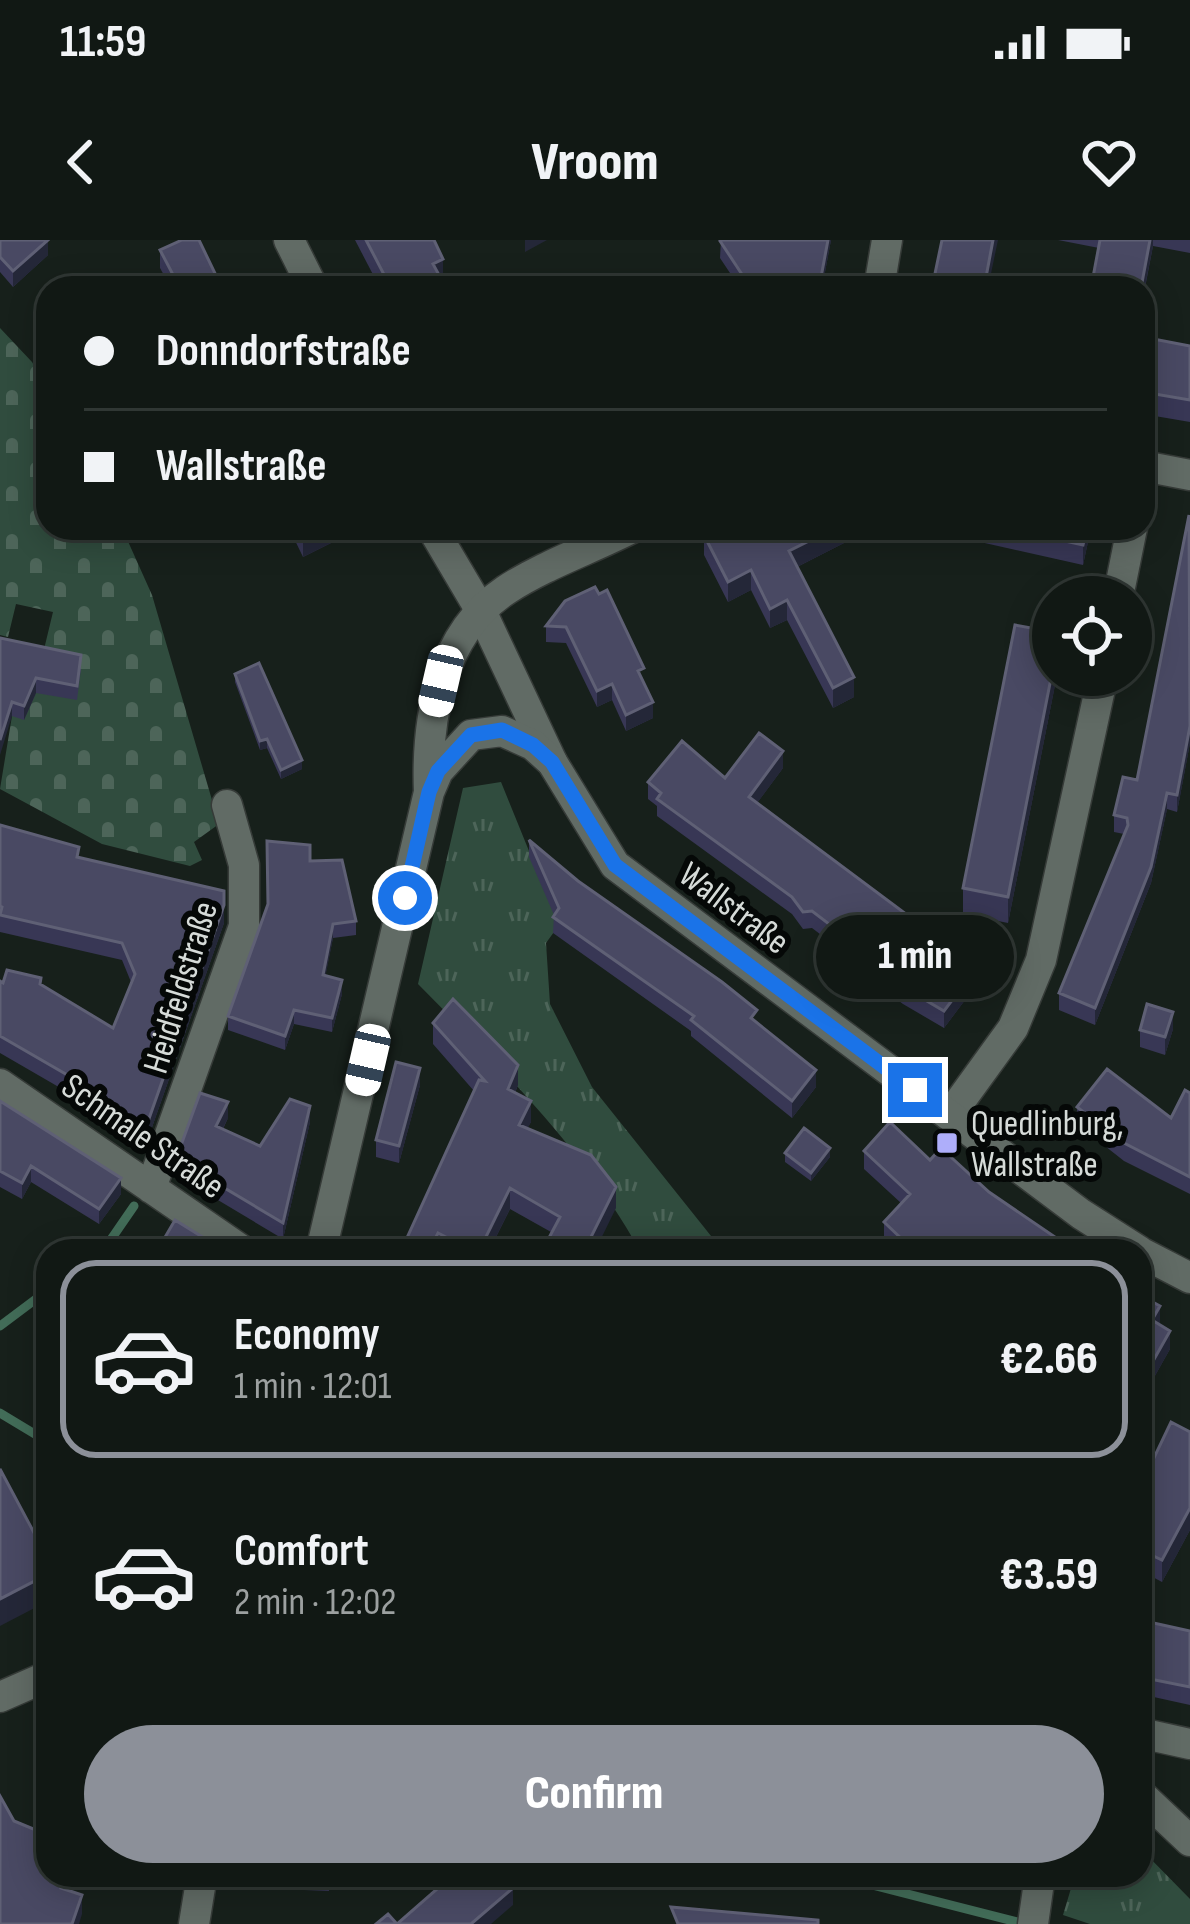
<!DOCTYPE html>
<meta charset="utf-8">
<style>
:root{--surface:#111814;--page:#1e2522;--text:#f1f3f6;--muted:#9ca0a0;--line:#303734;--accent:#8c9099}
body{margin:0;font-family:"Sofia Sans Condensed",sans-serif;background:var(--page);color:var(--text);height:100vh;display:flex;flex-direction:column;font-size:45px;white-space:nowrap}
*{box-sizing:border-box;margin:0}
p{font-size:39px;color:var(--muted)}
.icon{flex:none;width:66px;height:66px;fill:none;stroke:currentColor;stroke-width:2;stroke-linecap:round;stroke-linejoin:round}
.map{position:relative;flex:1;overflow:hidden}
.panel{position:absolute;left:36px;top:999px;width:1116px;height:648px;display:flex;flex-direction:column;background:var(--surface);border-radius:36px;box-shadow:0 6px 30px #0003,0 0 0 3px var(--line)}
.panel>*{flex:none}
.hud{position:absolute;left:36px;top:36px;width:1119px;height:264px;border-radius:36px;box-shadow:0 6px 30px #0003,0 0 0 3px var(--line);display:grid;align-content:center;height:264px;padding:0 48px;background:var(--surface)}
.controls{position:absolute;left:1032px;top:336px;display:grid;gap:24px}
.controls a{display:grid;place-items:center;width:120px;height:120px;border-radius:50%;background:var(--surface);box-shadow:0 6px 30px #0003,0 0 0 3px var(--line);font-size:60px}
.end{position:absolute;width:54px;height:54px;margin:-27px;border:15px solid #1a73e8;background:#fff;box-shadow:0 0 0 6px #fff}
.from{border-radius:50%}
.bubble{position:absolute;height:84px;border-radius:42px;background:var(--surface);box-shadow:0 6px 30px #0003,0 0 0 3px var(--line);font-size:39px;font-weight:800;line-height:84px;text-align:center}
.car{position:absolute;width:36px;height:72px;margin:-36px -18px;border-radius:15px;box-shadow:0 0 9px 3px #0007;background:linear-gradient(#fff 24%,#345 0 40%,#fff 0 76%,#345 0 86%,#fff 0)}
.hud b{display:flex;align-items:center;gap:42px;height:114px;font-size:45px}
.hud b+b{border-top:3px solid var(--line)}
.hud i{width:30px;height:30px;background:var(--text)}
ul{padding:21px 0 0;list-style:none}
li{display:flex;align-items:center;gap:36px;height:198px;margin:0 24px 18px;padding:0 24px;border:6px solid transparent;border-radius:36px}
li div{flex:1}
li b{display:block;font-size:45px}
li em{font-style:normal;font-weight:800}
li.selected{border-color:var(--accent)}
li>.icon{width:108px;height:108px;stroke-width:1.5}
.button{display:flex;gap:24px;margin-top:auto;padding:24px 48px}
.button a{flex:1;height:138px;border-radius:72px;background:var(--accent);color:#fff;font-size:48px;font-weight:800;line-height:138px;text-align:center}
.status{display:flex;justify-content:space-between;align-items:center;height:84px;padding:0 60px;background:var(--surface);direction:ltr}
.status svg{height:33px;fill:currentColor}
header{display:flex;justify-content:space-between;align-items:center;height:156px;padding:0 48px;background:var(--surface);font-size:54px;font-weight:800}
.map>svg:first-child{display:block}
.grass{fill:url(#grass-tufts)}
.cemetery{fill:url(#cemetery-stones)}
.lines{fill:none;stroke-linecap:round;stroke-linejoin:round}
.stream{stroke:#426c58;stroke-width:9}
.street-casing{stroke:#363b38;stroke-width:33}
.secondary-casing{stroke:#363b38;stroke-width:33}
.street{stroke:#616b65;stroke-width:30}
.secondary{stroke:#616b65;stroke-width:30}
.wall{fill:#383755}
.shaded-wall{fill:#242738}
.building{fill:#494963;stroke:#5f6075;stroke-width:3}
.route{stroke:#1a73e8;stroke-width:15}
.poi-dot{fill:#aeaefa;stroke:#050807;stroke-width:4.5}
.labels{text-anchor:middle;stroke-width:12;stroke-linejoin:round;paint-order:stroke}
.street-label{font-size:36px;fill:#d6dbd8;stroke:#050807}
.poi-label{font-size:36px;fill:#d6dbd8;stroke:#050807;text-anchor:start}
</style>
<div class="status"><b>11:59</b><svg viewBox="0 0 49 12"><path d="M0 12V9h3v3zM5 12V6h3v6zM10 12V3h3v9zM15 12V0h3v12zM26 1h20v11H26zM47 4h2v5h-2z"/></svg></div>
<header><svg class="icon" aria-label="back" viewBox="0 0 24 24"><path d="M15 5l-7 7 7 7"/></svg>Vroom<svg class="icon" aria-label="heart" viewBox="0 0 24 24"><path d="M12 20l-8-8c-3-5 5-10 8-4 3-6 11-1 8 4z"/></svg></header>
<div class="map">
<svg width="1190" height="1684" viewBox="0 0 1190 1684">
<defs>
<pattern id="grass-tufts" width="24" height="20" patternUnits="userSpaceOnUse" patternTransform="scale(3)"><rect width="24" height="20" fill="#304c3e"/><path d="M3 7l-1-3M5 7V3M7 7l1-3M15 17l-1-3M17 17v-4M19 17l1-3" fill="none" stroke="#4d6559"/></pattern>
<pattern id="cemetery-stones" width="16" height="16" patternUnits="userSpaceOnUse" patternTransform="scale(3)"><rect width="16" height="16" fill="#304c3e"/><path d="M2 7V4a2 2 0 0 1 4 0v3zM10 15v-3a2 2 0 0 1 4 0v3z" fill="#4d6559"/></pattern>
</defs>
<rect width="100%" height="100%" fill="#17201b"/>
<path class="grass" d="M501,542L559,685L546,703L550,764L592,847L723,1011H640C584,909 499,826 418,744L463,548Z
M1140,1608L1190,1659V1684H1090L1063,1675L1075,1635H1140Z"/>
<path class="cemetery" d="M0,88L32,122L48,150V288H122L152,355L219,584L194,602L202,620L190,626L102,604L0,549L12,476L40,426L53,372L16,364L8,397L0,395Z"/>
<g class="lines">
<path class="stream" d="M103,1011L134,966
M0,1086L48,1050
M0,1173L48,1202
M617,1635L647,1641L748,1635
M833,1635L1025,1684"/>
<defs>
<path id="street" d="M289,0L313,48
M879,48L887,0
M432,288L481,371L552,522
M1118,357L1132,288
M0,844L243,1011
M950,875L1013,788L1041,720L1103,435
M151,948L244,686V625L227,565
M0,1457L48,1436
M1140,1493L1190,1504
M1140,1554L1190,1601
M1033,1684L1040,1635"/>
<path id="secondary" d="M1143,226L1190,235
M429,552L438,531L471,495L502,491L533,505L552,522L615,625L1081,974L1139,1011
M321,1011L429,552C426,480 440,394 506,350C544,325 591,309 632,288
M1140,1012L1190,1038
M194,1684L202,1635"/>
</defs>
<use href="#street" class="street-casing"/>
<use href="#secondary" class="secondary-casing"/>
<use href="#street" class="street"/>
<use href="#secondary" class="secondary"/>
</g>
<path class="wall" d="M0,0L48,15L13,47L0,32Z
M355,0H434L443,39L442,40L446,48H380Z
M721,0H831L822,48H740L720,18Z
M1058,0H1190V13L1153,6L1144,53L1150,76L1146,98L1190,106V182L1143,174V48L1099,8Z
M160,10L222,48H171L160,28Z
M1190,275V503L1177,572L1167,569L1151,643L1095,785L1059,770V753L1124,594L1114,592V575L1137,540Z
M289,288H351V293L303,317Z
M844,288V303L797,327L854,457L833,468L787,380L770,388L751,350L728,362L704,315V295Z
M918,288H1091L1083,325Z
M565,361L644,444L653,478L626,491L612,460L597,467L566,403L546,402V386Z
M0,398L81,429L77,460L36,453L24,480L12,476Z
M235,434L302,529L281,539L267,508L260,510L235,442Z
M1053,435H1057L1008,683L963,674V648Z
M783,528L757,563L977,744L944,788L903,764L891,755V748L812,688L803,689L792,674L657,576V566L648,559V542L725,538Z
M0,585L224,683L144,910L95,868L0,813V741L3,743L41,745L113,788L131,742L122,720L0,692Z
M529,600L816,847L792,878L691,796V791L553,693L554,675L529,617Z
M310,621L356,681V695L333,698L325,736L342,754L332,792L294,784L285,810L228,790V776Z
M433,783L518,845L515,853L531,882L527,888L616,968L551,992L510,969L489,1011H401L474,851L433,804Z
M1173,789L1165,815L1140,807V790Z
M420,845L399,923L376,917V900Z
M1190,853V954L1124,921L1077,884V867L1171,878Z
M0,861L121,954L99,984L31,942L22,959L0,947Z
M228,878L223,889L260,906L310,882L283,999L176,935V919Z
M864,911L930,920L989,952L1068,1011H896L884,1000V982L901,963L864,929Z
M785,913L830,917L811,941L785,922Z
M1140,1055L1160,1085L1170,1109L1152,1141L1140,1134Z
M1190,1192V1290L1162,1342L1147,1334L1140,1350V1247Z
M1140,1380L1190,1391V1465L1140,1454Z
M279,1635H330L329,1651L279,1649Z"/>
<path class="shaded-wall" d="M48,0V15L13,47V31Z
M525,0H547L525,12Z
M828,0H831L822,48H819Z
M993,0H998L988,48H984Z
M1150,0H1153V6L1143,56V48H1141Z
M443,19V39L433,44V24Z
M1150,55V76L1143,113V92Z
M327,288H351V293L303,317V299Z
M835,288H844V303L789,331V311Z
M1087,288H1091L1083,325V305Z
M751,330V350L728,362V342Z
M787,360V380L770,388V369Z
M1053,428V435H1057L1008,683V657Z
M854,437V457L833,468V448Z
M36,438V453L24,480V466Z
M612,444V460L597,467V451Z
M12,462V476L0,515V500Z
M653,462V478L626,491V475Z
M1190,486V503L1177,572V555Z
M267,499V508L260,510V501Z
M783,511V528L749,574V557Z
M302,520V529L281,539V530Z
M1167,553V569L1151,643L1095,785V768Z
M224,665V683L144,910V893Z
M333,684V698L323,749V735Z
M977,727V744L944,788V771Z
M342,740V754L332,792V778Z
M294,770V784L285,810V796Z
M1173,772V789L1165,815V797Z
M518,825V845L508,870V849Z
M420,828V845L399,923V906Z
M816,830V847L792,878V861Z
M531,861V882L519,905V885Z
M228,862V878L216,902V886Z
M310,866V882L283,999V983Z
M830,908V917L811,941V933Z
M31,926V942L22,959V943Z
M121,938V954L99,984V969Z
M616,947V968L595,1011H584Z
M510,948V969L489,1011H479Z
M438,993V1011H429Z
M1160,1066V1084L1152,1098V1080Z
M1170,1091V1109L1152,1141V1123Z
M1190,1268V1290L1162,1342V1320Z
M1147,1313V1334L1140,1350V1328Z
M48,1334V1361L0,1386V1359Z
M66,1635H73L61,1667V1648Z
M513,1648V1665L491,1684H471Z
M82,1655V1674L79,1684H72Z"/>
<path class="building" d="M0,0H48L13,31L0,17Z
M182,0H199L222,48H180L160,10Z
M366,0H434L443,19L433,24L446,48H391Z
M721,0H828L819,48H751L720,1Z
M942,0H993L984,48H932Z
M1100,0H1150L1141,48H1091Z
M1143,53L1150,55L1143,92Z
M1143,97L1190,106V160L1143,152Z
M1189,275L1190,486L1177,555L1167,553L1151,627L1095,768L1059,753L1128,585L1127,578L1114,575L1123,537L1137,540Z
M298,288H327L303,299Z
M717,288H835L789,311L854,437L833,448L787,360L770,369L751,330L728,342L704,295Z
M1006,288H1087L1083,305Z
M595,347L599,354L607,350L644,428L638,431L653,462L626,475L612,444L597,451L566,387L546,386L565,361Z
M1015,385L1053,392V428L1008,657L963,648Z
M0,398L81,415L77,446L36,438L24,466L12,462L0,500Z
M259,423L302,520L281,530L267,499L260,501L235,434Z
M759,493L783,511L749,557L977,727L944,771L903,747L891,738L892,732L812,671L803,672L792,657L657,559L661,553L648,542L682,501L725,538Z
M0,585L79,607L77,617L224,651V665L144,893L95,851L0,796V741L3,743L7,730L41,738L40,744L113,788L135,734L122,703L0,675L2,667L0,666Z
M529,600L578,641L722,742L757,770L751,778L816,830L792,861L691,780L694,776L553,677L559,668Z
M267,601L310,605V621L342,620L356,681L333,684L323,735L342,740L332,778L294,770L285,796L228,776L268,664Z
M453,759L518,825L508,849L531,861L519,885L591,915L616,947L584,1011H542L560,977L510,948L479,1011H473L438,993L429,1011H401L479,840L485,841L433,783Z
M1147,764L1173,772L1165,797L1140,790Z
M396,822L420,828L399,906L376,900Z
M1107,829L1171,878L1185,850L1190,853V937L1124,903L1077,867Z
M200,853L228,862L216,886L260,906L290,859L310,866L283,983L176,919Z
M0,861L121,938L99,969L31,926L22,943L0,931Z
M890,882L930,920L941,908L989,952L1068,1006L1065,1011H904L908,1005L884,982L910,954L864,911Z
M804,888L830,908L811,933L785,913Z
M175,980L225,1011H157Z
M1140,1055L1160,1066L1152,1080L1170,1091L1152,1123L1140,1116Z
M1171,1182L1190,1192V1268L1162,1320L1147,1313L1140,1328V1247Z
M0,1229L48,1319V1334L0,1359Z
M1140,1380L1190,1391V1447L1140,1437Z
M0,1556L14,1581L48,1595V1635H66L61,1648L82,1655L72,1684H0Z
M453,1635H502L513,1648L471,1684H397Z
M671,1667L818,1680V1684H678Z
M388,1674L397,1684H376Z"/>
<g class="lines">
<path class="route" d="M405,658L429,552L438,531L471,495L502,490L533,505L552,522L615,625L915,850"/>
</g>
<rect class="poi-dot" x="935" y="891" width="24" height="24" rx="6"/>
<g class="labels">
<g class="street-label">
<text transform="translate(735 667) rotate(37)" y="13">Wallstraße</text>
<text transform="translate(179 747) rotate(-73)" y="13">Heidfeldstraße</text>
<text transform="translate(144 895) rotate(35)" y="13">Schmale Straße</text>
</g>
<g class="poi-label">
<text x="971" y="895">Quedlinburg,<tspan x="971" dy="41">Wallstraße</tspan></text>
</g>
</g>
</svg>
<div class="controls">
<a><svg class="icon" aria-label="locate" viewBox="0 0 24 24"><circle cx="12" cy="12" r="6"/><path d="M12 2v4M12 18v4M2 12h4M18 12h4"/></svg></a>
</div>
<i class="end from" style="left:405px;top:658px"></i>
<i class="end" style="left:915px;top:850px"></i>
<div class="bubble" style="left:816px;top:675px;width:198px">1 min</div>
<i class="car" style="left:441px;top:441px;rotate:193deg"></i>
<i class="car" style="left:368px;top:820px;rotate:193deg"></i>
<div class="hud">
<b><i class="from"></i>Donndorfstraße</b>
<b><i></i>Wallstraße</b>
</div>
<section class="panel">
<ul>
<li class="selected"><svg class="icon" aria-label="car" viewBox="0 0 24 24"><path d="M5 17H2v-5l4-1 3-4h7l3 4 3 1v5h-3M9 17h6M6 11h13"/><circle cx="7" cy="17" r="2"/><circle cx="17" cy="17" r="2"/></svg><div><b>Economy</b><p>1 min · 12:01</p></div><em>€2.66</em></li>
<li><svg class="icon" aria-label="car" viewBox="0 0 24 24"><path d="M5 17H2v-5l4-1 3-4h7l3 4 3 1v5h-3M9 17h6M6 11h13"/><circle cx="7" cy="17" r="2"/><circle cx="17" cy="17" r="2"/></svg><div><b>Comfort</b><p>2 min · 12:02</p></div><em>€3.59</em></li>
</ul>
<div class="button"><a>Confirm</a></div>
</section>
</div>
